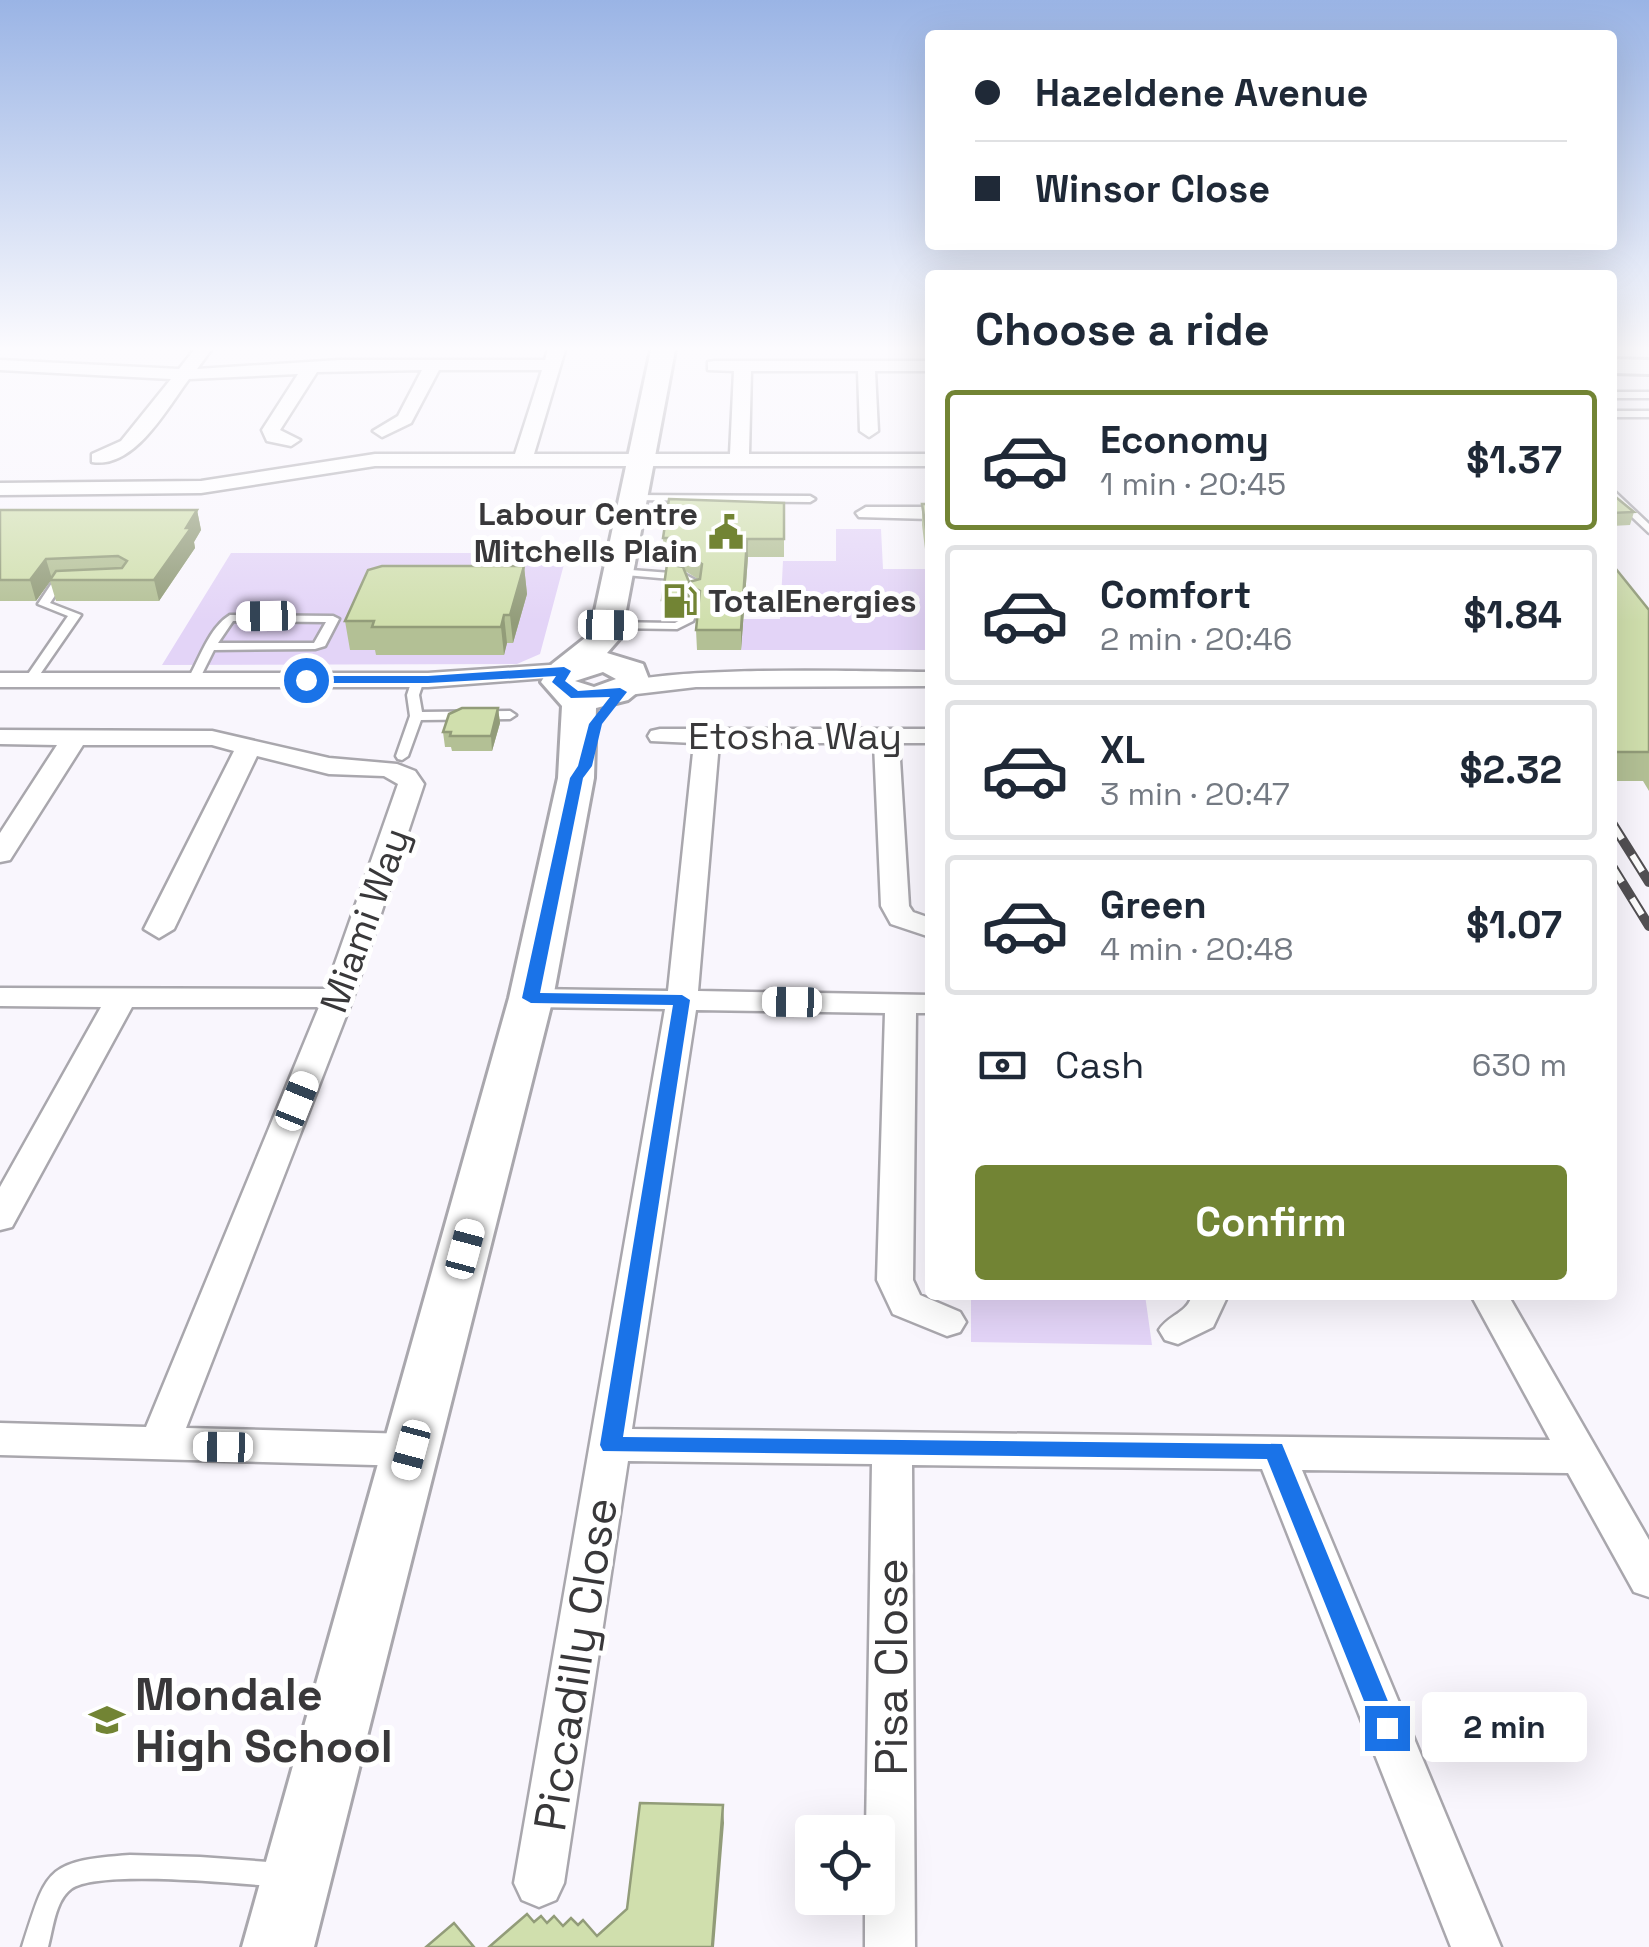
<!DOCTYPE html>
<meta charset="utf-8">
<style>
:root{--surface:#fff;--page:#f6f6f7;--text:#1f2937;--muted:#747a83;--line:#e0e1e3;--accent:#728434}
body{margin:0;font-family:"Space Grotesk",sans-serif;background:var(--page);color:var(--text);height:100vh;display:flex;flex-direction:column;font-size:38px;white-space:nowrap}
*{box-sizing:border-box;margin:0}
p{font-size:32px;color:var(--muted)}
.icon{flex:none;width:55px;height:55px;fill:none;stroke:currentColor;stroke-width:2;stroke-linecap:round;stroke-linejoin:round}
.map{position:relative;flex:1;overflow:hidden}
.sheet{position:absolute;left:925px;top:270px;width:692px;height:1030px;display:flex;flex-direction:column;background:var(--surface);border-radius:10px;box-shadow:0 10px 40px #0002}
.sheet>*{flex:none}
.top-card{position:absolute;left:925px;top:30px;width:692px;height:220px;border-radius:10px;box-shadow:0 10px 40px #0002;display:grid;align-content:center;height:220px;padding:0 50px;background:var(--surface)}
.tools{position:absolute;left:795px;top:1815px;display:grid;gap:20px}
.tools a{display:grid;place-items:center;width:100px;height:100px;border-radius:10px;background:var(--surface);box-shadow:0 10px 40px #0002;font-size:50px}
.end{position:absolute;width:45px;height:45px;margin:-22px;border:12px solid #1a73e8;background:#fff;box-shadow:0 0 0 5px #fff}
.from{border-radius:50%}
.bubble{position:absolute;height:70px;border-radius:10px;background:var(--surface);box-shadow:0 10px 40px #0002;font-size:32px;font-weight:600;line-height:70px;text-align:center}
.car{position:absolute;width:30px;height:60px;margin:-30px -15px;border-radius:12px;box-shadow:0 0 8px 2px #0007;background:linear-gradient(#fff 24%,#345 0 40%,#fff 0 76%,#345 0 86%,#fff 0)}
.top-card b{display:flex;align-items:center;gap:35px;height:95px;font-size:38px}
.top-card b+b{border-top:2px solid var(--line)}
.top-card i{width:25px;height:25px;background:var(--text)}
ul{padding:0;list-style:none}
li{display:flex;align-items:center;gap:30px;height:140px;margin:0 20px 15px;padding:0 30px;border:5px solid var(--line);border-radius:10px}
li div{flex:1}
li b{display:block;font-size:38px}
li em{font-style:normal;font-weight:600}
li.selected{border-color:var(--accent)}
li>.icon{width:90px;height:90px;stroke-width:1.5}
h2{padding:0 50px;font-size:45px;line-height:120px}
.pay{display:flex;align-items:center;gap:25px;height:110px;padding:0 50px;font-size:38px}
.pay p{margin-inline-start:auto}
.cta{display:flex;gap:20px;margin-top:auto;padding:20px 50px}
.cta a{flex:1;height:115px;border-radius:10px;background:var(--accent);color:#fff;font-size:40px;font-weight:600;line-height:115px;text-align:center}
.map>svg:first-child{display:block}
.green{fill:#e3d4f7}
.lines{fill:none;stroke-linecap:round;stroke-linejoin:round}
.lane-casing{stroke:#a9a7ad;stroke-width:5}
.street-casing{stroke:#a9a7ad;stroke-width:5}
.secondary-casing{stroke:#a9a7ad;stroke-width:6}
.lane{fill:#fff;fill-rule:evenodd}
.street{fill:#fff;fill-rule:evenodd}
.secondary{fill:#fff;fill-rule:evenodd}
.rail-casing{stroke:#525053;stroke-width:10}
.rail{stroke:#fff;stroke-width:6;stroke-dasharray:19;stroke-linecap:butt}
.wall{fill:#b3c095;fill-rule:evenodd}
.shaded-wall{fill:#929c79}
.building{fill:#d0dfad;stroke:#929c79;stroke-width:2.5}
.route{fill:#1a73e8}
.labels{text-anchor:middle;stroke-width:10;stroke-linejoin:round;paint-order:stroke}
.far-poi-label{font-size:32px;font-weight:bold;fill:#39383a;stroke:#fff;text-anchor:end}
.street-label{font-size:38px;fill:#39383a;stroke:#fff}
.near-street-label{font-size:45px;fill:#39383a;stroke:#fff}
.near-poi-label{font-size:45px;font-weight:bold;fill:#39383a;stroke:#fff;text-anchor:start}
</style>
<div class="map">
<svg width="1649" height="1947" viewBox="0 0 1649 1947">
<rect width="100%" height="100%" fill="#f9f6fd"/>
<path class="green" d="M836,529H881L883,569H930V650H741L743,619H780L783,561H836Z
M231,553H567L540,654L517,664L162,665Z
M971,1295H1145L1152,1345L971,1342Z"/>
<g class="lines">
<defs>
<path id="lane" d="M1612,392H1649V398H1612Z
M1612,411H1649V417H1612Z
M1612,489L1649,524V533L1612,498Z
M630,495L810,496L815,499L810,502L634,500L629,497Z
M618,569L684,574L699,582L698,595L689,597L688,583L682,580L614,574L613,572Z
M67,581L71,582V586L60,588L50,603L81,615L34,683H26L24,680L68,616L38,604L52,583Z
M691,608L697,611L693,621L677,629L608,628L602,625L608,622L675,623L682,619L687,609Z
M230,615L333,616L339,619L325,646L315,649L214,650L198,682H190L188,679C200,658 209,628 230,615ZM233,621L326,622L314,643H218Z
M418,676L424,680L419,695L422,712L510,711L516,715L510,719L421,720L408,756L402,760L398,759L396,756L410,716L407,695L412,680Z
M130,1855L200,1857L282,1863L291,1866L294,1875L291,1884L282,1887C244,1884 98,1869 71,1889C55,1901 53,1929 48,1947H22C47,1870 44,1861 130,1855Z"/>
<path id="street" d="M194,350H211L197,369L340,360H545L548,350H565L534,454H730L734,371L708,370V362L714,361H930V371H875L878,431L869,437L860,431L858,371H751L749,454H930V466H375L201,493L0,495V483L201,481L375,454H515L542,370H439L411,423L382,437L373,431L398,416L422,370L317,372L280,430L300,440L291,446L267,441L262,430L298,374L189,379C167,408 135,469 92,462V454L121,441L171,379L0,370V360L179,369Z
M866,507H930V519L859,517L856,513Z
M564,664L576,671L572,676L428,687H0V673H428Z
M930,672V686L696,687L628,695L616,688C638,664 884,672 930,672Z
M660,729H930V743H899L909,906L913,912L930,918V937L891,924L881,906L874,743H719L698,991L930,995V1013H916L913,1280L920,1295L960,1312L966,1322L960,1332L947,1336L893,1314L877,1280L885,1013L696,1010L632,1429L1550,1440L1471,1295H1508L1649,1540V1597L1634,1592L1568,1473L1302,1470L1501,1947H1451L1262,1469L912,1465L915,1947H865V1898H878V1832H866L872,1464L628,1461L564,1883L556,1900L539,1907L522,1900L514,1883L665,1009L531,1007L516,998L531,989L668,991L694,743L651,741L648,736L651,731Z
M0,730L212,731L329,758L397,764L415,771L424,784L353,998L186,1428L411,1434L425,1439L431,1450L425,1461L411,1466L0,1455V1423L146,1427L319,1007H132L12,1227L0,1230V1187L101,1007L0,1006V988L326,989L398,784L384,776L329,774L257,756L174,929L159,938L144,929L234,751L212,745H83L10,860L0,862V833L57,745L0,744Z
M1192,1295H1228L1213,1327L1178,1344L1165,1340L1159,1330C1168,1315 1188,1313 1192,1295Z"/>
<path id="secondary" d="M651,350H675L621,637L607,653L643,664L650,682L628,700L596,708L594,778L553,998L314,1947H242L509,998L558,778L562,706L541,682L552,664L590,634ZM603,672L616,679L594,687L575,681Z
M1612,359L1649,360V374L1612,373Z"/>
</defs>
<use href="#lane" class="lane-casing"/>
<use href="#street" class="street-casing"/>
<use href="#secondary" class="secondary-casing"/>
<use href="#lane" class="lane"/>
<use href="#street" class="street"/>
<use href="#secondary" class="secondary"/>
<defs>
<path id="rail" d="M1612,823L1649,882
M1612,866L1649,926"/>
</defs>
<use href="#rail" class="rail-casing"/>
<use href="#rail" class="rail"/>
</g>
<path class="wall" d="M1612,494L1634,512L1630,525L1612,526Z
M784,503V557H748L741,650H697L696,630L698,608L690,604L674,619H663L662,600L670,564V557H664L663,538ZM685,571L698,579L689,582Z
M922,504H930V557H926L922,525Z
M0,510H197L201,530L194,542L195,548L159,601H56L50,581L36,601H0Z
M1612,564L1649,610V791L1643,781H1612Z
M524,566L527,594L513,643H507L504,655H376L375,650H350L345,621Z
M498,708L500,723L492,751H452L451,747H445L443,732Z"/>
<path class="shaded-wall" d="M197,510L201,530L194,542L195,548L159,601L154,580Z
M747,539L748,557L741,650V630Z
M46,559L52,579L36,601L30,580Z
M524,566L527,594L513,643L510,615Z
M689,585L690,604L674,619L673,600Z
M504,615L507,643L504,655L501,627Z
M498,708L500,723L492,751L491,736Z
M723,1805L724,1823L714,1947H712Z"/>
<path class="building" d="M1612,494L1634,512L1612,513Z
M669,499L784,503V539H747L741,630H696L700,591L689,585L673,600H662L667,564L683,567L689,582L700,579L702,564L685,552L669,551L671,538H663Z
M922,504H930V535H927Z
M0,510H197L186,528H191L154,580H50L56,571L122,568L127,561L118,556L46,559L30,580H0Z
M1612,564L1649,610V752H1612Z
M382,566H524L510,615H504L501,627H372L374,621H345L368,570Z
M462,708H498L491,736H450L451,732H443L449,714Z
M640,1803L723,1805L712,1947H489L527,1914L534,1922L541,1916L547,1923L554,1916L563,1926L571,1918L578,1925L583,1920L597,1936L627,1909Z
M454,1923L474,1947H426Z"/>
<linearGradient id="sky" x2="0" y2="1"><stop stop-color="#9ab4e5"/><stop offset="0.56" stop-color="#fcfbfe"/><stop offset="1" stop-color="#fcfbfe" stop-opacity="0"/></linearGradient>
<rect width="1649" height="623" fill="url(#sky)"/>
<path class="route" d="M564,667L571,671L565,681L578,691L620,688L627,692L602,724L592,766L583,778L540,993L682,995L690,1000L623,1437L1282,1444L1399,1728L1396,1736H1378L1267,1459L603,1451L600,1445L673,1005L531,1003L522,998L570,778L578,766L589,724L610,697L571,698L552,682L556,676L428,683H306L300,680L306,676H428Z"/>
<defs>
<symbol id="civic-bare" viewBox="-9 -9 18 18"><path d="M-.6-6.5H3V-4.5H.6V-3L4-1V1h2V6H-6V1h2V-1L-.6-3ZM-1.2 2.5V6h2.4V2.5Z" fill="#728434" stroke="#fff" stroke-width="2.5" paint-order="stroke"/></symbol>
<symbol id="fuel-bare" viewBox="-9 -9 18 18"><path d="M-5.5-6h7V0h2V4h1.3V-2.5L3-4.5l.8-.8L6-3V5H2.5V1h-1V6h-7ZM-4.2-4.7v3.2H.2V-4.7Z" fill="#728434" stroke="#fff" stroke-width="2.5" paint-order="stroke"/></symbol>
<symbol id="school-bare" viewBox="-9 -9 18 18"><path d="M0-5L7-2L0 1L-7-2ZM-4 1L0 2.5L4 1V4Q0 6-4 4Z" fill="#728434" stroke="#fff" stroke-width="2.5" paint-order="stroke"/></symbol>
</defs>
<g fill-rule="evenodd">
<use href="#civic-bare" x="701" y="507" width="50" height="50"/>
<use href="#fuel-bare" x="655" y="576" width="50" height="50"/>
<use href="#school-bare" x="82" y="1695" width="50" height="50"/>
</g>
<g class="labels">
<g class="far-poi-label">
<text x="698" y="525">Labour Centre<tspan x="698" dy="37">Mitchells Plain</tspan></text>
<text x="708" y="612" text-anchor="start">TotalEnergies</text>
</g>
<g class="street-label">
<text x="795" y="749">Etosha Way</text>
<text transform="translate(365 920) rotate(-70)" y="13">Miami Way</text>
</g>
<g class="near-street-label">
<text transform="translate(575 1664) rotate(-81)" y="16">Piccadilly Close</text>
<text transform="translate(891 1667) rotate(-90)" y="16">Pisa Close</text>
</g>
<g class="near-poi-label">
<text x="135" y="1710">Mondale<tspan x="135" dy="52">High School</tspan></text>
</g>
</g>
</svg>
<div class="tools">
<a><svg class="icon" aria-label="locate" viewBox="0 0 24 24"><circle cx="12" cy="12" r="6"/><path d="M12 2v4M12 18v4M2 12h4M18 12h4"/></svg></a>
</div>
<i class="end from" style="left:306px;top:680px"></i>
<i class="end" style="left:1387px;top:1728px"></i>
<div class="bubble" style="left:1422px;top:1692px;width:165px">2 min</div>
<i class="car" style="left:266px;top:616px;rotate:269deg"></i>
<i class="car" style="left:608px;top:625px;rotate:91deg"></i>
<i class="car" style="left:792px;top:1002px;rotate:271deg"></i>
<i class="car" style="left:297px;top:1101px;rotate:22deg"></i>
<i class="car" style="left:465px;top:1249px;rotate:15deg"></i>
<i class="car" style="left:223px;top:1447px;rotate:271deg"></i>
<i class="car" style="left:411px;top:1450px;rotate:195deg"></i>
<div class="top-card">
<b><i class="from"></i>Hazeldene Avenue</b>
<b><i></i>Winsor Close</b>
</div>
<section class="sheet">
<h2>Choose a ride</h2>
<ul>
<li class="selected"><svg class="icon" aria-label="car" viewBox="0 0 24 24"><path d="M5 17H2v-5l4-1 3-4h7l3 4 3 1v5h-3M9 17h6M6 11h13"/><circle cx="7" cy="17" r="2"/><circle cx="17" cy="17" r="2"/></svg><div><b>Economy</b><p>1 min · 20:45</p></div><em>$1.37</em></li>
<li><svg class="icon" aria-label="car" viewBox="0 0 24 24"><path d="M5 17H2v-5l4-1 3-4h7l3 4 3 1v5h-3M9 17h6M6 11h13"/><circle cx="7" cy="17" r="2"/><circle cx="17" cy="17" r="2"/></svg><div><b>Comfort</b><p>2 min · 20:46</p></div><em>$1.84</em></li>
<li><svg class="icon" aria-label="car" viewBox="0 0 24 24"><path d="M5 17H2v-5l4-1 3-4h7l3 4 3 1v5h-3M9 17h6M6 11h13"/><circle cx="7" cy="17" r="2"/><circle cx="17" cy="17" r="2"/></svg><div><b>XL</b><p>3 min · 20:47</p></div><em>$2.32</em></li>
<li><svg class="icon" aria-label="car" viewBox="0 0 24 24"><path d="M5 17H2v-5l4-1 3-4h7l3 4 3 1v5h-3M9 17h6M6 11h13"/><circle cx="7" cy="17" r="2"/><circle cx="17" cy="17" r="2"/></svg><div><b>Green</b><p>4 min · 20:48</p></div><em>$1.07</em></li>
</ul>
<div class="pay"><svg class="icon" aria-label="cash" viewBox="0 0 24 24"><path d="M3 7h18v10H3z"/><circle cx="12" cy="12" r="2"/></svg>Cash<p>630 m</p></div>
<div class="cta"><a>Confirm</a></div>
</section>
</div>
